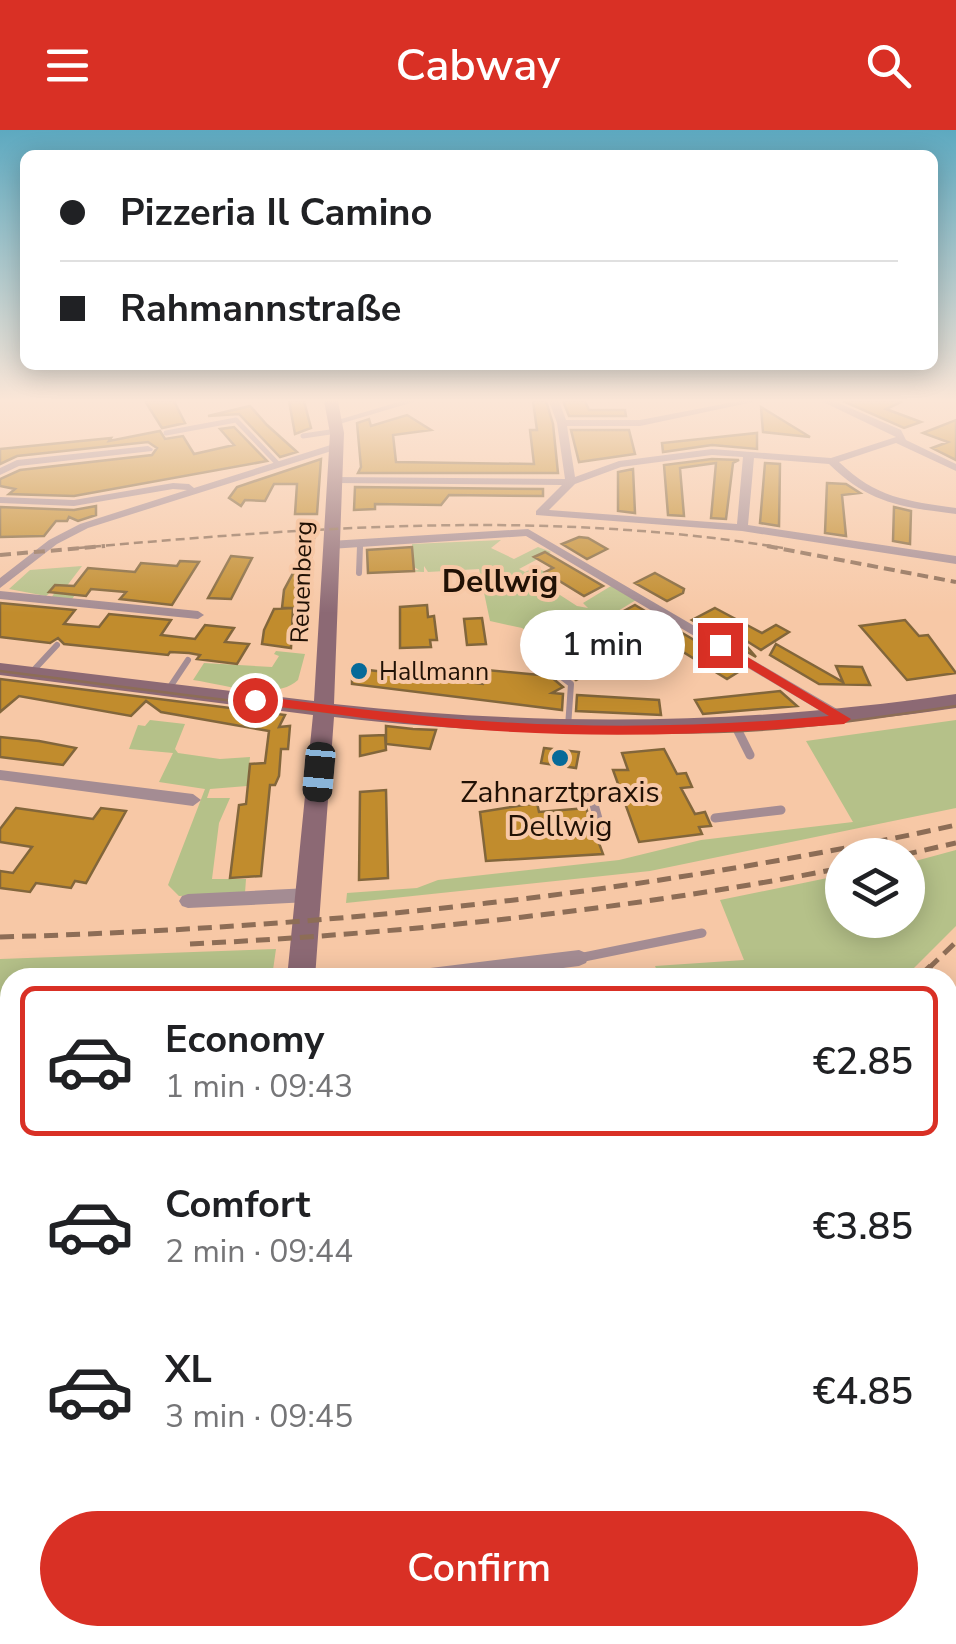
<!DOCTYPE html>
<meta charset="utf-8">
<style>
:root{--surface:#fff;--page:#f2f2f2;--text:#202124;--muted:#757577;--line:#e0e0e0;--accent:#d93025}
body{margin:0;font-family:"Nunito Sans",sans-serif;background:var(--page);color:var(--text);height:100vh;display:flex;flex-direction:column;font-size:38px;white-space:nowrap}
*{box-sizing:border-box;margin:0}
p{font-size:32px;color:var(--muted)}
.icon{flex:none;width:55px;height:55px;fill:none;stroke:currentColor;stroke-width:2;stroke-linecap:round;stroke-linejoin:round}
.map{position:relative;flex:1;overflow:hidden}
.sheet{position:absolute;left:0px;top:838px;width:958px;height:678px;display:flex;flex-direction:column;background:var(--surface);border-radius:30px 30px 0 0;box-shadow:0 5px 25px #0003}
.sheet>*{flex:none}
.banner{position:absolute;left:20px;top:20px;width:918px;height:220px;border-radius:15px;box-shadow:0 5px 25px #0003;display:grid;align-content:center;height:220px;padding:0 40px;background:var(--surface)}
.controls{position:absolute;left:825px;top:708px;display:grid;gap:20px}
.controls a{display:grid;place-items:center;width:100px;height:100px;border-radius:50%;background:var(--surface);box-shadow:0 5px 25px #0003;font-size:50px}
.end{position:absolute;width:45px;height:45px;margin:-22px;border:12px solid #d93025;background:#fff;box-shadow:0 0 0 5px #fff}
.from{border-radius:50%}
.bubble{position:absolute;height:70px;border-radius:35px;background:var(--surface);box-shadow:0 5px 25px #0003;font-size:32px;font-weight:600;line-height:70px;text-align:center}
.car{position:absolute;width:30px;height:60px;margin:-30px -15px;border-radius:12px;box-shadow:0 0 8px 2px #0007;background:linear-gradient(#222 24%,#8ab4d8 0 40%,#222 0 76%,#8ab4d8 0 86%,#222 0)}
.banner b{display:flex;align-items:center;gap:35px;height:95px;font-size:38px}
.banner b+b{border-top:2px solid var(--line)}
.banner i{width:25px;height:25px;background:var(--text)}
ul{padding:18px 0 0;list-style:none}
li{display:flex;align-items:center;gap:30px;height:150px;margin:0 20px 15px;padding:0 20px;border:5px solid transparent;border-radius:15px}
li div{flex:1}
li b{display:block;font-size:38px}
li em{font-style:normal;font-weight:600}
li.on{border-color:var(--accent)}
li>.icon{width:90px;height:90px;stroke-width:1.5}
.primary-button{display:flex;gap:20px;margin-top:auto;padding:20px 40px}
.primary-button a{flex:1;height:115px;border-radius:60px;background:var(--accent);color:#fff;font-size:40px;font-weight:600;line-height:115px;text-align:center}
header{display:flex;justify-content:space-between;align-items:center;height:130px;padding:0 40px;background:var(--accent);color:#fff;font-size:45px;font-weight:600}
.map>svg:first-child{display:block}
.green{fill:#b5c189}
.building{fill:#c18c2d;stroke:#82663b;stroke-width:2.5}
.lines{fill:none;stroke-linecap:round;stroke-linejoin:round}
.lane-far2{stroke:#a48c93;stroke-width:5}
.lane-far1{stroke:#a48c93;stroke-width:6}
.lane{stroke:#a48c93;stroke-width:9}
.street{fill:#a48c93;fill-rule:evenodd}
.secondary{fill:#8c6974;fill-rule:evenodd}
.tram{stroke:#8d6d56;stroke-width:2.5}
.rail-far4{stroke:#8d6d56;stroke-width:2.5;stroke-dasharray:9 5;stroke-linecap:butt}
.rail-far3{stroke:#8d6d56;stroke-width:4;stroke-dasharray:11 6;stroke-linecap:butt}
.rail-far2{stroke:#8d6d56;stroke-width:5;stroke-dasharray:14 8;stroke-linecap:butt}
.rail-far1{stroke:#8d6d56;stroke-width:6;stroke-dasharray:19 9;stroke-linecap:butt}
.rail{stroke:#8d6d56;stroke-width:8;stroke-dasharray:22 11;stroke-linecap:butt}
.route{fill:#d93025}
.poi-dot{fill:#066a99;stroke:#f7c8a6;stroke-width:4}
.labels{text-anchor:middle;stroke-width:8;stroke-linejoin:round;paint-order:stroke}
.far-street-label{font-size:25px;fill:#211105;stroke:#f7c8a6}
.far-poi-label{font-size:25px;fill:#211105;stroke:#f7c8a6;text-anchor:start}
.poi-label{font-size:30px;fill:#211105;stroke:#f7c8a6}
.far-district-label{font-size:32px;font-weight:bold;fill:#211105;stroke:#f7c8a6}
</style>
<header><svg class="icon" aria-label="menu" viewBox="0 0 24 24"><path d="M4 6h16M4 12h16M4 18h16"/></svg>Cabway<svg class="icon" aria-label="search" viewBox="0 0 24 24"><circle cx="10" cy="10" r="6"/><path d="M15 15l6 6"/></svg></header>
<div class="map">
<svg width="956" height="1514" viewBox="0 0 956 1514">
<rect width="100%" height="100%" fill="#f7c8a6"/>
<path class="green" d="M501,410L491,418L514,429L538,417L551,422L519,439L525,442L535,437L562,450L551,448L543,454L577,476L588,478L583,473L611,456L636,470L613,484L630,494L622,499L640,512L652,510L645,514L653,520L640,527L627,520L613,529L590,514L597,508L582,500L566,506L561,501L553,505L558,510L547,515L522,498L490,491L479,439L428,442L424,436V442L401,441L419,440L414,437L412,414Z
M82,436L63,461L75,465L72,469L51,468L60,455L46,466L9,459L30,440Z
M276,521L305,524L298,550C274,572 223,554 193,550L204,533L272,537L279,526L274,524Z
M150,590L185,594L175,619L178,623L220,629L250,627L247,656L210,659L207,668H230L219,693L212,749H246L245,763L179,766L168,755L205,659L159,652L173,623L129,619L138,595L145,596Z
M956,590V678L650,741L346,773L347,763L417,758L438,750L619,730L701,710L853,692L806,611Z
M956,720V796L905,847L660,848L655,836L744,830L720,770L842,745V790H908V733Z
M276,819L272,847L10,848V878L0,882V829Z
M956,924V1514H613L617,1505H948V933Z"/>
<path class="building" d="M145,271H174L185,293L162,298Z
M289,271H304L311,298L295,304Z
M533,271H546L553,294L558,343H358L361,337L357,293L369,289L371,296L407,285L431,300L393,305L396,332L534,334L530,300H537Z
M563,271H585L589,280H625L626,286H569Z
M843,271H903L886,279L921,292L904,298Z
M250,276L267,295L297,322L280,327L239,284L208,286Z
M761,277L810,307L763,302Z
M956,290V330L932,318L948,312L923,303Z
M234,297L267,331L74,366L9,364L15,359L0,356V349L20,340L152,325L157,318L148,312L17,326L0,334V319L111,308L109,311L160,301L165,309L183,306L194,324L234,315L220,299Z
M571,300H629L635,324L579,332Z
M757,303V319L712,315L663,322L662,313Z
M321,329L317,384H295L297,354H274L265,371L245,370L241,376L229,368L237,357Z
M712,329L739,330L733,333L726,389L711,388L716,333L680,338L684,386L668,385L664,335Z
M765,333L780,334L779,396L760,393Z
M633,339L635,383L618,381V342Z
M827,353L846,354L860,363L842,365L846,406L825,403Z
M355,357L543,359V366L449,365L441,375L375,374V379L354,380Z
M96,376V385L78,391L69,387L67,391H56L44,406L0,407V377L74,380Z
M894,377L911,381L910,414L893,411Z
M315,402L303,478H282L284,460Z
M579,407L588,408L607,419L587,429L562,414Z
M412,417L414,441L368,443L367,420Z
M545,422L603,456L584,466L545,442L553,438L534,427Z
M231,426L252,428L231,469L208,468Z
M180,431L199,432L172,475L120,469L126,462L91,459L86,466L49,462L55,455L74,456L88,438L135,442L141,433L177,436Z
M655,443L684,459L683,463L667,471L635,453Z
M0,473L75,480L64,494L99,497L109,484L171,490L161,505L195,509L205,495L234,498L225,512L249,514L237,534L197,529L200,525L189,523L170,522L168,525L64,514L58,508L50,513L0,507Z
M427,475L428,487L434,486L437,510H430L431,517L400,518V477Z
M635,475L743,539L727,549L620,483Z
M293,478L291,518L262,514L264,500L274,479Z
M715,478L762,503L776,495L789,502L761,520L737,505L756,527L692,490Z
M482,488L486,514L467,515L464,489Z
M905,490L919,506L928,505L956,543L907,550L860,496Z
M573,505L589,515L612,531L576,550L540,522Z
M776,514L843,552L836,536L862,537L870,555L819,554L770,525Z
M352,538L483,554L487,540L550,546L563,557L552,563L563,564L562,580L352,554Z
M0,549L285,585L279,597L290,596L288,619H281L279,646L275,655H270L261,746L230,748L239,675L246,674L250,634L265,633L269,601L161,582L146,571L131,586L19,566L0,582Z
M780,561L797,576L703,584L695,570Z
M577,565L659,570L661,585L576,581Z
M386,596L413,599L436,600L430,619L386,614Z
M385,605L386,620L360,626V606Z
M0,607L39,611L76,618L63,635L0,627Z
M544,618L579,622L576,638L541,633Z
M664,619L677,644L686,643L692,657L681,658L695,684L705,682L711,696L699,697L702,704L639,712L613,640H628L622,623Z
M386,660L388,748L359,750L360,662Z
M537,673L539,682L586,678L603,724L486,731L480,682Z
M16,678L93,689L101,678L126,681L86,753L75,751L71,758L36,753L30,762L0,758V741L13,743L32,717L0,712V699Z"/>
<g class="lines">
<path class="lane-far2" d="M166,303L236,290L277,333
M303,306L337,301
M360,418V413"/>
<path class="lane-far1" d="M359,443L360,416
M529,522L571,554L568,597
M31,543L57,515
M168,560L188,530
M737,599L739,604"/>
<path class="lane" d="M738,601L750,625
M587,664H591L602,703
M715,688L781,680
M579,828L702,803"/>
<path class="street" d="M402,271H417L336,295L331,292Z
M549,271H559L566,290H640L739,271H758L640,296H567L575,347L619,331L712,319L831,328L896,307L821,271H834L901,300L906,310L956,334V341L896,313L839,332C876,368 907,371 956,378V384C902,377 870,374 829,334L754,328L748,395L956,426V434L742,401L536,385V381L562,355L335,353L330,350L335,347L565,349L557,293ZM712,325L743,327L737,394L549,380L575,354L621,337Z
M337,313L342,316L341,318L88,398L57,414L0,458V448L49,410L80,394L187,360L173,359L74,376L0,373V367L74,370L173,353L189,354L194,358Z
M148,316L153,319L152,321L19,336L0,345V338L17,330Z
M528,399L849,586L851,589L849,592H839L526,406L330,419L324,415L330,411Z
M0,461L198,481L204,485L198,489L0,469Z
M0,640L193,664L201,670L193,676L0,650Z
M309,758L315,760L318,765L315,770L309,772L188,778L182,776L179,771L182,766L188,764Z
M579,820L586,823L588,828L586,833L579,836L484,848H405L407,842L414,840Z
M10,1058V1080L0,1081V1059Z"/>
<path class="secondary" d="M324,271H338L344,303L334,574C547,597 745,595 956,564V578C742,609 548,611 334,587L315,848H287L313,585L0,545V533L314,571L330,303Z
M242,1505H286L285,1514H241Z"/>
<path class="tram" d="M0,541C237,571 476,609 716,602C796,600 876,588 956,576"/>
<path class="rail-far4" d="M78,418C314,397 547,379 783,418"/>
<path class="rail-far3" d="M767,416L956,452
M0,425L105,416"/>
<path class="rail-far2" d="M903,725L956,713
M0,807C325,798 638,765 956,695
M190,814C410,803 626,780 842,738
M928,839L956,812"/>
<path class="rail-far1" d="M918,848L931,836
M948,915L956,908"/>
<path class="rail" d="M496,1514L500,1505
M518,1514L522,1505
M543,1514L547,1505
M565,1514L570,1505"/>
</g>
<linearGradient id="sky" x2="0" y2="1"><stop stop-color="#5da9c0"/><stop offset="0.56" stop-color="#fbe6d7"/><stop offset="1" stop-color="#fbe6d7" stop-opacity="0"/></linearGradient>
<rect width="956" height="483" fill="url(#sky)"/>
<path class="route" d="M716,513H724L851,589L844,594C719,605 594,609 468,599C397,594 326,582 255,574L248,570L255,566C326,574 397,585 469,590C589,599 709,597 829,586L716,518Z"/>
<g class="poi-dot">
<circle cx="359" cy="541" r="10"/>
<circle cx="560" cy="628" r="10"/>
</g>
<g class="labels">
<g class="far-street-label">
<text transform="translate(301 452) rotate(-88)" y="9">Reuenberg</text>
</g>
<g class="far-poi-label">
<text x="379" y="550">Hallmann</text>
</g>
<g class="poi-label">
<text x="560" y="672">Zahnarztpraxis<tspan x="560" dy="34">Dellwig</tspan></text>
</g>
<g class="far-district-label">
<text x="500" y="462">Dellwig</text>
</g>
</g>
</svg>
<div class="controls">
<a><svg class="icon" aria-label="layers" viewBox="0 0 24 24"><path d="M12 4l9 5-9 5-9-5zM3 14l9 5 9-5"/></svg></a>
</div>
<i class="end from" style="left:255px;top:570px"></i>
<i class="end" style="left:720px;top:515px"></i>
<div class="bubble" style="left:520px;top:480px;width:165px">1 min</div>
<i class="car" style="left:319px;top:642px;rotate:185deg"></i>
<div class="banner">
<b><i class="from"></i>Pizzeria Il Camino</b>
<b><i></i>Rahmannstraße</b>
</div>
<section class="sheet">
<ul>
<li class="on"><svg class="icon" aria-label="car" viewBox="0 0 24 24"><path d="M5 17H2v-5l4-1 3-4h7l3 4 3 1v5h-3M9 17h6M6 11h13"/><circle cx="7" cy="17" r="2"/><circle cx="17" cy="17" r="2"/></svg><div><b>Economy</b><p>1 min · 09:43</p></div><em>€2.85</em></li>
<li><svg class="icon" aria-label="car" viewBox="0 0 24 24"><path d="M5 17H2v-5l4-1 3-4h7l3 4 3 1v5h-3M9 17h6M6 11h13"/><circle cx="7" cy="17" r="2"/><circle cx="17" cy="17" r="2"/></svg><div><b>Comfort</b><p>2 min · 09:44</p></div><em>€3.85</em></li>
<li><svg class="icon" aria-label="car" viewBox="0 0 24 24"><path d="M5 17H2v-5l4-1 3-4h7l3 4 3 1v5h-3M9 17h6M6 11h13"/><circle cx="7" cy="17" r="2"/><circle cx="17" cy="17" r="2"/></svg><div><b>XL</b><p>3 min · 09:45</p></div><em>€4.85</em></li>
</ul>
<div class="primary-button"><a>Confirm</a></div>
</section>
</div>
